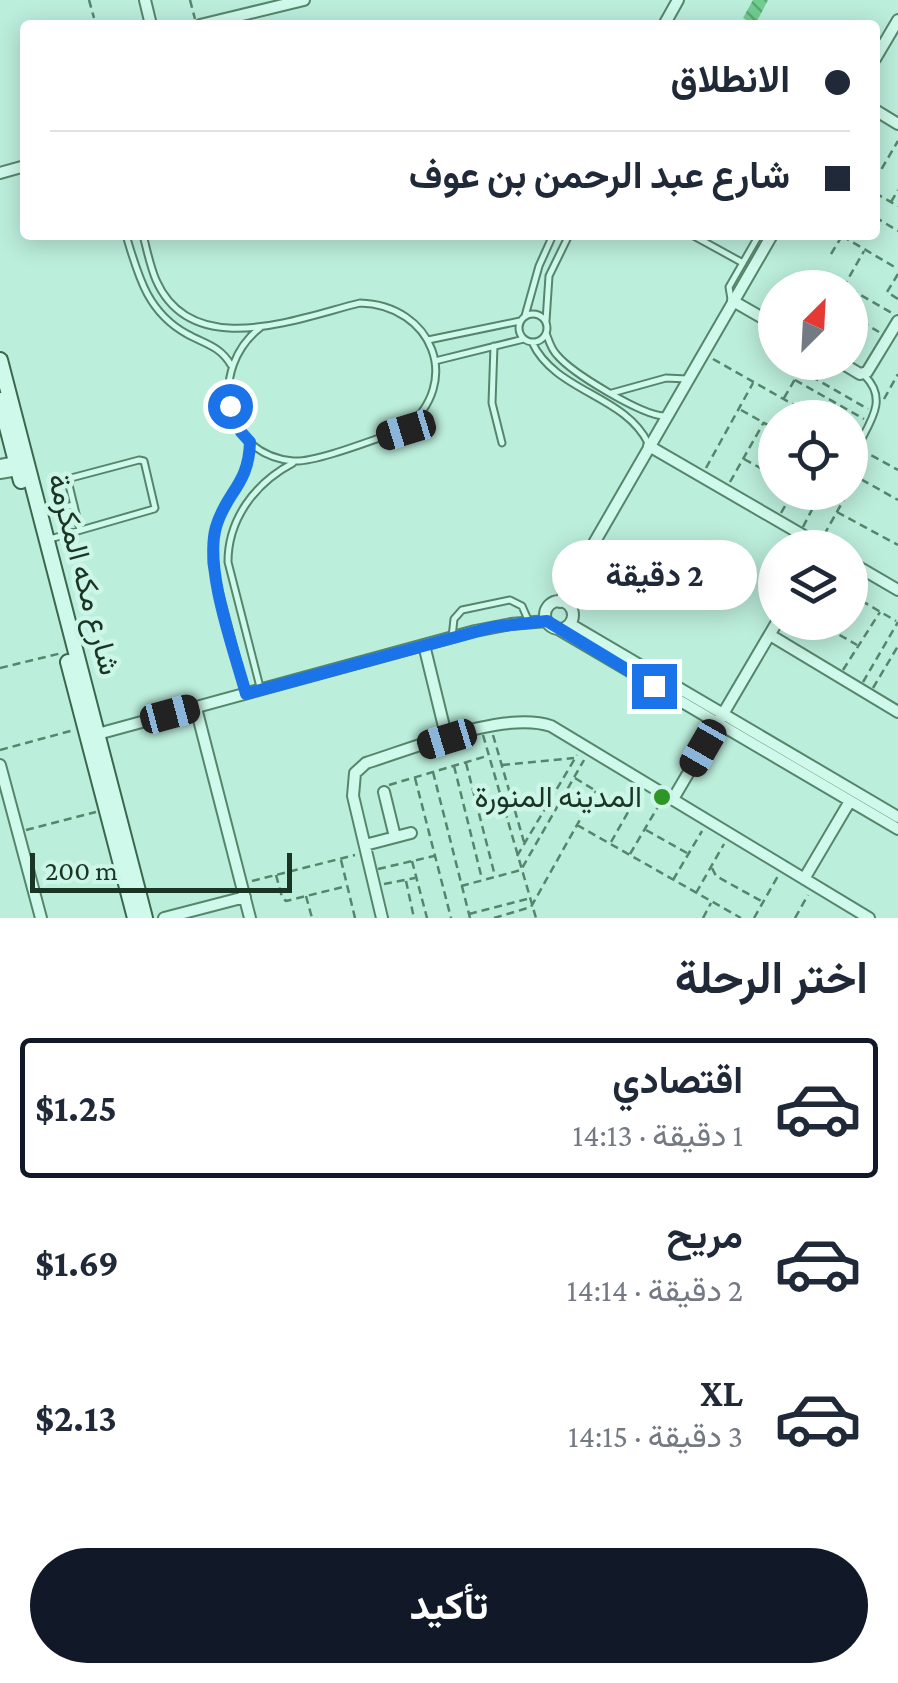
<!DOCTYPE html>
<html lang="ar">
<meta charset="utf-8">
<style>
:root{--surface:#fff;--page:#f6f6f7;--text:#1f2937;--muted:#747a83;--line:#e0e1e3;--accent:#111827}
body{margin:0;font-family:"Crimson Pro",Vazirmatn,serif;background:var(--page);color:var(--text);direction:rtl;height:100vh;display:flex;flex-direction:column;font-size:38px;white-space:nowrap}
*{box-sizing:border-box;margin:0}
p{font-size:32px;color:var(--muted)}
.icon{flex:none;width:55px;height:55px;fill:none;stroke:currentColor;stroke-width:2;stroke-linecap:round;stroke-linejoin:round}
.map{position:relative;height:918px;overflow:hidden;direction:ltr}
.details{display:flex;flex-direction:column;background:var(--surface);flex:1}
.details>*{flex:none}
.banner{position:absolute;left:20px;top:20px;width:860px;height:220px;border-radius:10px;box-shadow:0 5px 25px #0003;direction:rtl;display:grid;align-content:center;height:220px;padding:0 30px;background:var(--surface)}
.needle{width:65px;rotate:24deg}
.tools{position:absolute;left:758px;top:270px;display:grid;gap:20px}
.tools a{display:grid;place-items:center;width:110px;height:110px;border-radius:50%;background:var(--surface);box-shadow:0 5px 25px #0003;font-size:50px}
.scale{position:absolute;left:30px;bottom:25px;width:262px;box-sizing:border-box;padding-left:10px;border:5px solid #1b3525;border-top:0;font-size:28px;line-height:35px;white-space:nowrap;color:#1b3525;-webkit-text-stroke:8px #ccf6e7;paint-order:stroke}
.end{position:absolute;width:45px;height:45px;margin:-22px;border:12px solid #1a73e8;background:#fff;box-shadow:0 0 0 5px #fff}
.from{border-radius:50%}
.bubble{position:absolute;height:70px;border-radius:35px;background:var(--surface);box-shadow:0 5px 25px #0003;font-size:32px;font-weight:700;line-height:70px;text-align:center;direction:rtl}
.car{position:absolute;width:30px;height:60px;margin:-30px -15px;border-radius:12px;box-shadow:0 0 8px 2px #0007;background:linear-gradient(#222 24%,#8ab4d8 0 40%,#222 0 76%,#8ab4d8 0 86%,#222 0)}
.banner b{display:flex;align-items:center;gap:35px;height:95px;font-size:38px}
.banner b+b{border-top:2px solid var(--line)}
.banner i{width:25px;height:25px;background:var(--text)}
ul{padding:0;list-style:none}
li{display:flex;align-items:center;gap:30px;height:140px;margin:0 20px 15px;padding:0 10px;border:5px solid transparent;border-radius:10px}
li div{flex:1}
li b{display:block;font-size:38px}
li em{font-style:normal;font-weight:700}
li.on{border-color:var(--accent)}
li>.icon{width:90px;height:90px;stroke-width:1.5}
h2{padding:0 30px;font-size:45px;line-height:120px}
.action{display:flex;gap:20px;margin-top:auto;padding:20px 30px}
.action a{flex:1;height:115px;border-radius:60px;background:var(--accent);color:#fff;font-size:40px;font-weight:700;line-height:115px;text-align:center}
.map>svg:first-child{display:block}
.building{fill:url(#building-back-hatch)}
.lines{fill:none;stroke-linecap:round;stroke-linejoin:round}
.lane-casing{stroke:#55866c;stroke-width:9}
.street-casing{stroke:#55866c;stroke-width:14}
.secondary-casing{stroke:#39684d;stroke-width:18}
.path{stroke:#55866c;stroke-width:2.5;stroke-dasharray:8 5;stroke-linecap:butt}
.lane{stroke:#cff9ea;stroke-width:5}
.street{stroke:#cff9ea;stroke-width:10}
.secondary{stroke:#cff9ea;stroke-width:14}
.route{stroke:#1a73e8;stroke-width:12}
.poi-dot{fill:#2e9624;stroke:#ccf6e7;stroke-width:4}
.labels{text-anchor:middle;stroke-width:9;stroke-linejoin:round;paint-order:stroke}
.street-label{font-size:30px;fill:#1b3525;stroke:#ccf6e7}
.poi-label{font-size:30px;fill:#1b3525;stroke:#ccf6e7;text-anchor:end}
</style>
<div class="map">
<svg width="898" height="918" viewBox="0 0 898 918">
<defs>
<pattern id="building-back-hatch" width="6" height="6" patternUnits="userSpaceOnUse" patternTransform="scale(2.5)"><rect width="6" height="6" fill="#71ce91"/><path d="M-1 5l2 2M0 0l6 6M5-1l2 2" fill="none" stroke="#5ca876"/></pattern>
</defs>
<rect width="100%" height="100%" fill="#bceedc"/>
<path class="building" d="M753,0H768L755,25L743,18Z"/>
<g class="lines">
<defs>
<path id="lane" d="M126,235C138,275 147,312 187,334C205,344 220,346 231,365
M143,235C147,250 150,266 156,280C192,362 298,318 360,303C432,305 464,382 405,429C380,437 316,463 293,461C221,454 208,368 261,327
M692,235L743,263
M731,299L729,287L759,235
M519 328a14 14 0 1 1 28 0a14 14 0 1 1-28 0Z
M525,316L539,266L553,235
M546,321L549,276L569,235
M546,333C549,341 551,349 557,355C572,373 641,415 664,416
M428,340L520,321
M532,342C555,392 625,395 648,443
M494,346L492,403L502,443
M435,361L524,339
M612,393L666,378L687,379
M860,442C872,419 887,398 865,376
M43,511L74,505
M50,539L154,509L155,508L144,461L139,460L71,478L69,485L80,530
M452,637L454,619L462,610L510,600L522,606L529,622
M260,687L228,562C228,519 255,483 293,463
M246,694L212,564C212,550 212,537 217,524C229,489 249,484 250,442"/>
<path id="street" d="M145,0L151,25
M200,25L304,0
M664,25L678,0
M875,59L898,20
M875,110L898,124
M0,173L25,166
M733,301L775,325
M840,362L860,374L867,372L898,321
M649,446L825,548
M0,465L20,461
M0,473L24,469
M850,562L898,590
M545 615a14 14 0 1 1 28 0a14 14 0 1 1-28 0Z
M560,602L772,235
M570,624L898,817
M558,629L898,829
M770,635L898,712
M424,645L447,739
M196,708L250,918
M94,735L475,631L511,624L547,621
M0,765L41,918
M384,792L395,837
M673,799L777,622
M365,845L411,833
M804,879L850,801
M164,918L245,897
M382,918L353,796L355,773L366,763C414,748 505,710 551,726L869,918"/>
<path id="secondary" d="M0,360L145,918
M0,400L21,481
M68,662L135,918"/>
</defs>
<use href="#lane" class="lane-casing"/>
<use href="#street" class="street-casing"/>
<use href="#secondary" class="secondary-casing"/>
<path class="path" d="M89,0L94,18
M190,0L195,19
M875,180L898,141
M875,193L898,206
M891,202L898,190
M875,217L898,231
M842,236L898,269
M831,254L842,236
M898,274L887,292L898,299
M843,288L864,251
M850,289L892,313
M850,315L879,332
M713,359L817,418
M800,370L868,409
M795,380L864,419
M784,398L805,362
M884,399L898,374
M741,410L775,429
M850,440L851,437
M860,449L898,470
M744,459L775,476
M706,468L753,383
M850,473L898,500
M730,482L764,422
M850,488L856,478
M837,512L898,545
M781,513L793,492
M803,527L821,492
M824,535L848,492
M850,586L855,578
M850,594L896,621
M817,622L857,645
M0,668L62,653
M843,670L880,612
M863,682L898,622
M873,688L898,646
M483,735L536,918
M493,735L524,842
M0,750L74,730
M466,763L495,876
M502,765L574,758
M454,766L482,879
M433,772L470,918
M415,778L451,918
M575,778L627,810
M389,785L487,756
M577,825L741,918
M26,830L96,812
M646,830L687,853
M611,842L639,793
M630,854L659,805
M517,856L577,755
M341,860L355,918
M412,861L427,918
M712,868L716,876L763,902
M378,869L434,856
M276,875L282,897L286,901L347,886
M673,880L702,831
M252,881L355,855
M406,881L414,918
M384,884L415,878
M461,886L521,870L584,760
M696,893L724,844
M306,896L312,918
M469,914L527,899
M494,918L531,907L596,791
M703,918L711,903
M754,918L778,876
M795,918L808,895"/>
<use href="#lane" class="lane"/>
<use href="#street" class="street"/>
<use href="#secondary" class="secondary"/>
</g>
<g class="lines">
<path class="route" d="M230,406L241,432L250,442C249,485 226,492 216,527C204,569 234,650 246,694L493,627L547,621L654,686"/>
</g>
<circle class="poi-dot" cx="662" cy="797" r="10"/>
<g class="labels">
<g class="street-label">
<text transform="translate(84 574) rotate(75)" y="10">شارع مكه المكرمة</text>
</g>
<g class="poi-label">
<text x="642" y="807">المدينه المنورة</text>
</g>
</g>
</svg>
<div class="tools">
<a><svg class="needle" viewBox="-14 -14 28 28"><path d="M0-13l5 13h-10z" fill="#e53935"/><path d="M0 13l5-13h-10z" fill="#747a83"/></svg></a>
<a><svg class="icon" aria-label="locate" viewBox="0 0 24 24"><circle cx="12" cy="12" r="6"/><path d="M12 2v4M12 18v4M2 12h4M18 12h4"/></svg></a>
<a><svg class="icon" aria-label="layers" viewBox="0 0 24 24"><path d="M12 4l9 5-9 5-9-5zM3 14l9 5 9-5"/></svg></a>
</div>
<div class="scale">200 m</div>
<i class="end from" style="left:230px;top:406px"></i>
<i class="end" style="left:654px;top:686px"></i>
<div class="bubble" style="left:552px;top:540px;width:205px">2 دقيقة</div>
<i class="car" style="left:406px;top:430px;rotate:253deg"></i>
<i class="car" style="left:170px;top:714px;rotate:75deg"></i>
<i class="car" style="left:447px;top:739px;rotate:253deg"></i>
<i class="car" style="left:703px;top:748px;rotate:210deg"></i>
<div class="banner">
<b><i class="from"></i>الانطلاق</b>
<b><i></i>شارع عبد الرحمن بن عوف</b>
</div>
</div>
<section class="details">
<h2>اختر الرحلة</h2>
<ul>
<li class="on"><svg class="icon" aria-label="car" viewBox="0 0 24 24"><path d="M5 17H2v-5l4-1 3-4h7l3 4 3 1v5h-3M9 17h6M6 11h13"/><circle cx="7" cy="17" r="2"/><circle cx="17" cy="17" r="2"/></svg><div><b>اقتصادي</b><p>1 دقيقة · 14:13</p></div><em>$1.25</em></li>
<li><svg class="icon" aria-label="car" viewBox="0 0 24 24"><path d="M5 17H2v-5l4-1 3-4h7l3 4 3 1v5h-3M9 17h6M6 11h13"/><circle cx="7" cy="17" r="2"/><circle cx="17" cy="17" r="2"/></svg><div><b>مريح</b><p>2 دقيقة · 14:14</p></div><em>$1.69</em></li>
<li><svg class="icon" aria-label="car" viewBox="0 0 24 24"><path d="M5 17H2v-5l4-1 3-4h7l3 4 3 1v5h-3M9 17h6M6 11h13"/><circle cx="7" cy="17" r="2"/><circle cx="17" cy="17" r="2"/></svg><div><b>XL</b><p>3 دقيقة · 14:15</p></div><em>$2.13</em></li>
</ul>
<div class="action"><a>تأكيد</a></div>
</section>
